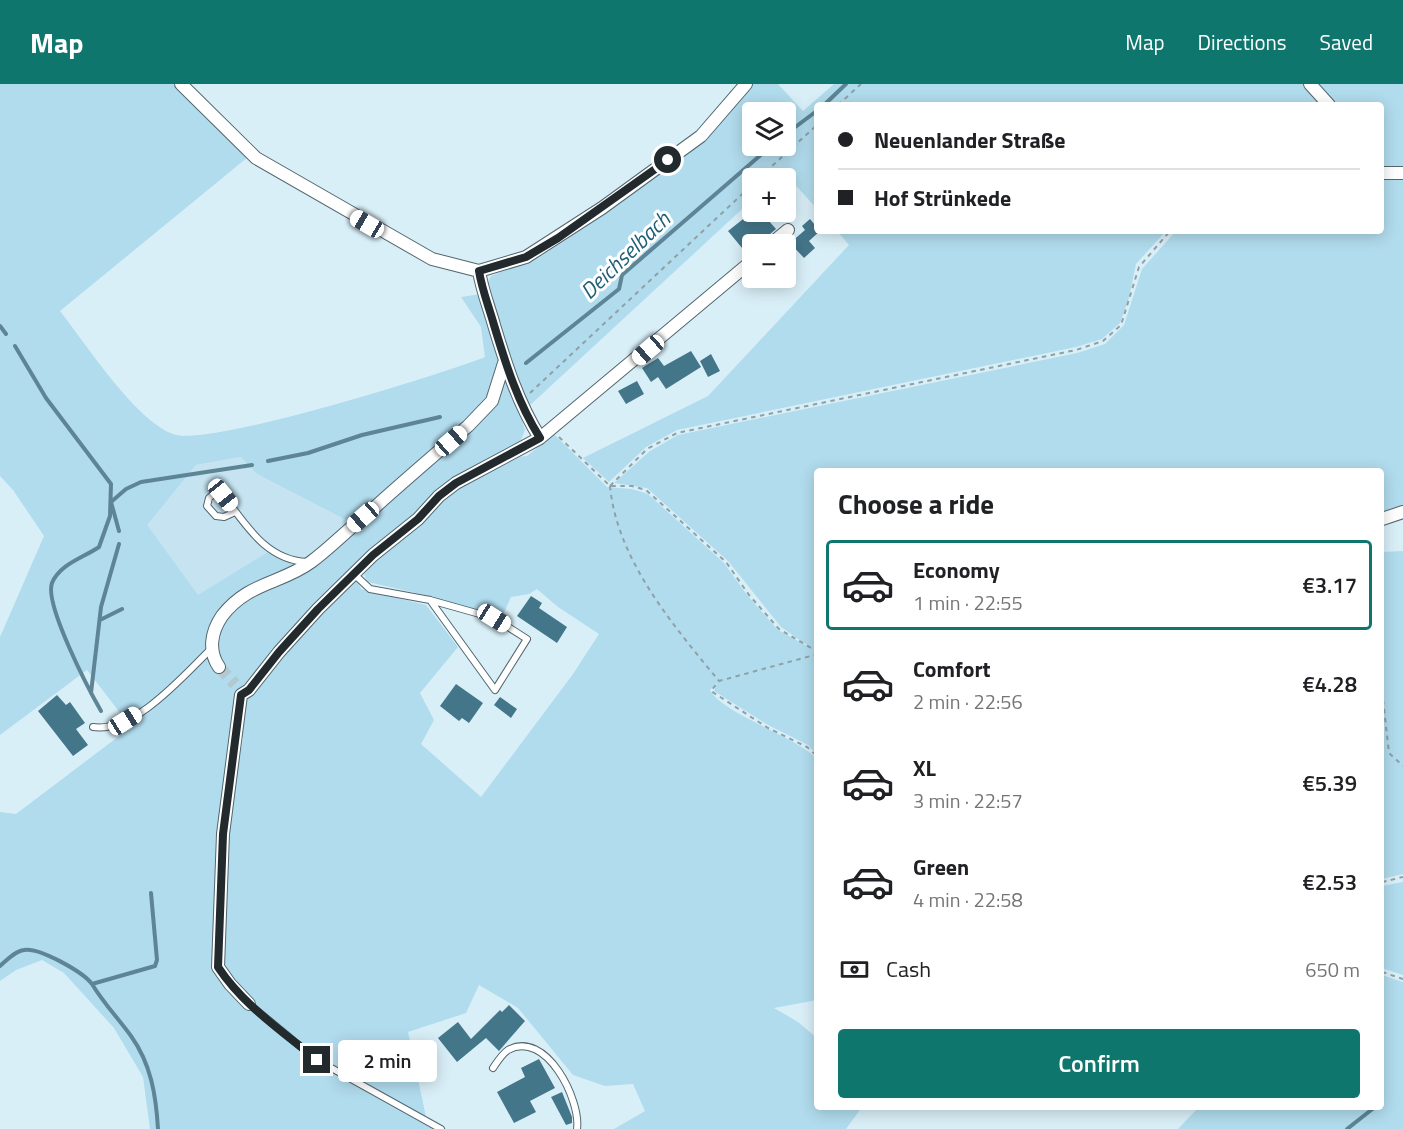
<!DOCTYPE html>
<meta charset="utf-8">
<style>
:root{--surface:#fff;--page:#f6f6f6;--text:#202124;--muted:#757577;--line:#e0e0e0;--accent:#0f766e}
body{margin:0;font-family:"Titillium Web",sans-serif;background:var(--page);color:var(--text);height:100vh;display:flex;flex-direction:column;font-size:22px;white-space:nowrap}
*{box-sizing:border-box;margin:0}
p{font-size:20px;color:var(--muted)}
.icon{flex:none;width:33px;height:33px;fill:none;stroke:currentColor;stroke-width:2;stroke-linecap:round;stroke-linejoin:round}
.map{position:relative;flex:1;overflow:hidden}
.details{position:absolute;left:814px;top:384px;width:570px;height:642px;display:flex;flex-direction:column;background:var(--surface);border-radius:6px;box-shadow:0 3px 15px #0003}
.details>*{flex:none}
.top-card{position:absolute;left:814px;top:18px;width:570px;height:132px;border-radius:6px;box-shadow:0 3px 15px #0003;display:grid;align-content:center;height:132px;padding:0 24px;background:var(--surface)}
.tools{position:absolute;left:742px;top:18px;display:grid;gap:12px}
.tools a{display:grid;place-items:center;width:54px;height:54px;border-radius:6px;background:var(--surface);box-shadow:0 3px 15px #0003;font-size:30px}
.end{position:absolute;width:27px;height:27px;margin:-14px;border:8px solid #222a2d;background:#fff;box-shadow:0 0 0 3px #fff}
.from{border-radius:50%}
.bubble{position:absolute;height:42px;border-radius:6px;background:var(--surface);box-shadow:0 3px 15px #0003;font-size:20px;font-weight:600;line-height:42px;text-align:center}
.car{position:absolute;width:18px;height:36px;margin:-18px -9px;border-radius:8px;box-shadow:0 0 4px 2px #0007;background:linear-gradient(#fff 24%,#345 0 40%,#fff 0 76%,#345 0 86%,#fff 0)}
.top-card b{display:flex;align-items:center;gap:21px;height:57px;font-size:22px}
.top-card b+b{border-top:2px solid var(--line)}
.top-card i{width:15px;height:15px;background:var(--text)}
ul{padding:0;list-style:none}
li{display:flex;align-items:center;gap:18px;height:90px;margin:0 12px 9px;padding:0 12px;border:3px solid transparent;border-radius:6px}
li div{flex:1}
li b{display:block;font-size:22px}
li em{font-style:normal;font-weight:600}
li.selected{border-color:var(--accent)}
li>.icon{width:54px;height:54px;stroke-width:1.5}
h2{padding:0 24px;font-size:27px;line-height:72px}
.pay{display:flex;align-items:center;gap:15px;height:66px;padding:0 24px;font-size:22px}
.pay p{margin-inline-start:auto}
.primary-button{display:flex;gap:12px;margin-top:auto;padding:12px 24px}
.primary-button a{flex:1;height:69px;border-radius:6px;background:var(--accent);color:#fff;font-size:24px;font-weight:600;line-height:69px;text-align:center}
header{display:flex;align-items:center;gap:36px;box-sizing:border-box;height:84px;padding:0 30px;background:var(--accent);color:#fff}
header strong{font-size:28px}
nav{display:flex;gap:33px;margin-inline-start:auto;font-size:21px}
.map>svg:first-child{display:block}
.built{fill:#c5e3f0}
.green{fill:#b1dced;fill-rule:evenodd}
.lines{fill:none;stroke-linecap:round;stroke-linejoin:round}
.stream{stroke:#5e8595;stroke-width:4}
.building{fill:#44768a}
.street-tunnel{stroke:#b4c8cf;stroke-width:12;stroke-dasharray:12 6;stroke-linecap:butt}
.lane-casing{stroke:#53666e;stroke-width:8}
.street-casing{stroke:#53666e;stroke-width:14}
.path{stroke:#8fa0a6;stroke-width:2;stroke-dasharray:4.5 4.5;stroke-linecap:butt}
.lane{stroke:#fff;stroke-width:6}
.street{stroke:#fff;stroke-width:12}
.route{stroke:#222a2d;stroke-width:8}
.labels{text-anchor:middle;stroke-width:6;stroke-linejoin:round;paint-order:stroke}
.water-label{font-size:22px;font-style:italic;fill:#1e6076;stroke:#fff}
</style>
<header>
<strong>Map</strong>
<nav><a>Map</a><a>Directions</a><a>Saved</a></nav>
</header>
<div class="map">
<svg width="1403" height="1045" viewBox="0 0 1403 1045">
<rect width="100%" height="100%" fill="#d9eff8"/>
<path class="built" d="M242,373L257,390L348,437L298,481L268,468L198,512L146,441L196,381Z"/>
<path class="green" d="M0,0H173L248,73L60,227C86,260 135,336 173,350C207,364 442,290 485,273L481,243L461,213L480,210L499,257L525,346L521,356L512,368L452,397L353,486L361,505L426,521L458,563L420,609L434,636L421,660L481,713L573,590L599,550L558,523L537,505L529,510L511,513L502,533L429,512L368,498L364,491L370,483L449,407L515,373L527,372L554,350L607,403L632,405L648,410L724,479L747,511L778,546L811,564L781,543L728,477L647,404L614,399L650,367L678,351L1077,269L1105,260L1124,241L1142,185L1176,147H1382V94L1403,93V426L1382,432V387H818L817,671L808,661L768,641L714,607L717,599L710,606C723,630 795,652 817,675V916L774,924L798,938L817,954L818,1023H862L846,1045H614L645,1027L633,1000L605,1002L573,991L518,924L479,901L466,929L408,948L426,1033L320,973L251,917L221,881L227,747L243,654L234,652L214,882L242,918L315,979L437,1045H150L143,993L114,944L64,889L42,876L16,886L0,897V728L16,730L131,643L87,586L0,651V553L44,452L13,406L0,392ZM241,373L257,390L348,437L298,481L268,468L198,511L147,441L196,381Z
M751,0H778L803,27L834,0H1305L1325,21H818L817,125L783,87L775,94H753V115L527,324L486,201L491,192L532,175L698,60L720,40ZM753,28H786V62H753Z
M1315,0H1403V87H1382V21H1333Z
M837,147H1166L1136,180L1129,214L1120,239L1102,255L1076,263L677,346L646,363L609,398L583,374L708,312L849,161Z
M1403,467V790L1382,795V468Z
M1403,798V891L1382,884V802Z
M1382,891L1403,898V1045H1178L1199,1023H1382Z"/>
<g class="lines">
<path class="stream" d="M824,21L846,0
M786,50L818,26
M0,242L6,250
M15,262L46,314L111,400L110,432L99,463C83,474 60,480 52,499C44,520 89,606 101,627
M526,279L619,205L622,191L771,62
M268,377L308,369L362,351L440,333
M119,447L111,418L126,405L141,398L252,381
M100,536L122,525
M91,609L101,523L119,460
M151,809L157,876L155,882L92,900C104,920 118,934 131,952C151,980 156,1011 158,1045
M0,882C7,876 15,867 24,866C39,863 83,888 92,900
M1347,1045L1375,1023"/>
</g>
<path class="building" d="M752,128H761L776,145L758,160H753V165L747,170L728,147Z
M810,135L820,147L809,157L815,164L804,174L790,159L805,146L802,142Z
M691,267L701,283L666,305L658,293L651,298L642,284L658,274L664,282Z
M711,270L720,287L708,293L700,277Z
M637,297L644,310L626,320L618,307Z
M531,512L542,519L539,524L567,543L557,559L517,532Z
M456,600L483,619L469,639L462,634L459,637L440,622Z
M57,611L66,621L70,618L85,639L76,645L88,661L73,672L38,627Z
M500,613L517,625L511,634L494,621Z
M509,921L525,937L499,967L486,954L457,978L438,954L458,938L471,955L500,926L502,928Z
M539,975L555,1004L530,1017L536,1028L514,1039L497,1008L525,993L521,984Z
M562,1008L572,1033V1039L566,1041L551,1013Z"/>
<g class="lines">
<path class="street-tunnel" d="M219,583L235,600"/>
<defs>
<path id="lane" d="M235,428L224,433L216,432L207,422L209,414L214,410L223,411C245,439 265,476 307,478
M355,491L370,505L430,516L494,534L527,555L495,606L430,516
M93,643C135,649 183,592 211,565
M249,920L317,976L441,1045
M493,984C497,978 502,970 508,966C546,945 581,1016 577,1045"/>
<path id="street" d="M181,0L256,74L432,175L479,187L526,173L602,124L701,52L746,0
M1310,0L1329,21
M1382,89H1403
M771,160L788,146
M479,187C482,206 489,223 494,241C506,281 518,319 540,354L753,176
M1382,435L1403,428
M219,583C208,567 211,548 222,532C248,498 281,500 311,478C330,464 346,447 364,433C398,402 433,372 468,342L492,317L504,279
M249,920L230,900L218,883L223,750L241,611L249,606L279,568L318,525L373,471L418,435L439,412L456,399L540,354"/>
</defs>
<use href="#lane" class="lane-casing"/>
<use href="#street" class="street-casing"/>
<path class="path" d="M838,21L861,0
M759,94L818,40
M530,309L753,100
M559,353L610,402H632L646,406L726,478L749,511L779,545L818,568
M610,402L647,365L677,349L1076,266L1103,257L1121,241L1139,183L1170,147
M610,402C617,476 673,541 719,597
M818,570L719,597L711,607L768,644L807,663L818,673
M1382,607L1389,669L1403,682
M1382,798L1403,793
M1382,888L1403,895"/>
<use href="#lane" class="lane"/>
<use href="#street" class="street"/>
</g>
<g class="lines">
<path class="route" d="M317,976C282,947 243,921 218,883L223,750L241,611L249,606L279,568L318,525L373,471L418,435L439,412L456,399L540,354C518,319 506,281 494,241C489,223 482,206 479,187L526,173L558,154L668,76"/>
</g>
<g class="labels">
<g class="water-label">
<text transform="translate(625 171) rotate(-44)" y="8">Deichselbach</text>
</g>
</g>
</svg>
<div class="tools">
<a><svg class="icon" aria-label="layers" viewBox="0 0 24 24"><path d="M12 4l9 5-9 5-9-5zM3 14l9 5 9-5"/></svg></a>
<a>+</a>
<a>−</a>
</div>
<i class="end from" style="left:668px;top:76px"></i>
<i class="end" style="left:317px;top:976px"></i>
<div class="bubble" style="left:338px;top:956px;width:99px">2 min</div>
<i class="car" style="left:367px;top:140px;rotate:300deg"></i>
<i class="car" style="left:648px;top:266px;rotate:229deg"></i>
<i class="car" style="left:451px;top:357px;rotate:49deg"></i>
<i class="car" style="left:223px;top:411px;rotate:141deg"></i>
<i class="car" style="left:363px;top:433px;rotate:229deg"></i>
<i class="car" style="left:494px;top:534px;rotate:122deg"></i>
<i class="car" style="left:125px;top:637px;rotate:58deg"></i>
<div class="top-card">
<b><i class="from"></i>Neuenlander Straße</b>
<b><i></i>Hof Strünkede</b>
</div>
<section class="details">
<h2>Choose a ride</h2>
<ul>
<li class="selected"><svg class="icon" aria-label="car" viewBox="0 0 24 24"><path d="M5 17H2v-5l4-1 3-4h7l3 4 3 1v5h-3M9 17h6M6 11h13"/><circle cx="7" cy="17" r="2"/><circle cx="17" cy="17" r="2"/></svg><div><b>Economy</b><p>1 min · 22:55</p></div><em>€3.17</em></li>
<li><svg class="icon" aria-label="car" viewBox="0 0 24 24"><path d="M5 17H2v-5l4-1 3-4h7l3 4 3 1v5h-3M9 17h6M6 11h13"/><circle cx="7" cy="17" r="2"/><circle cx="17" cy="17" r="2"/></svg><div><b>Comfort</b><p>2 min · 22:56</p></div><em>€4.28</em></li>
<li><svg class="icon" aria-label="car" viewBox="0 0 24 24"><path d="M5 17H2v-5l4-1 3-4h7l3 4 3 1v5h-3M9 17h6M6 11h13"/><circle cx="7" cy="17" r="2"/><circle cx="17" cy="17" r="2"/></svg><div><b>XL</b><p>3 min · 22:57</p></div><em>€5.39</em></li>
<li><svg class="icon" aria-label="car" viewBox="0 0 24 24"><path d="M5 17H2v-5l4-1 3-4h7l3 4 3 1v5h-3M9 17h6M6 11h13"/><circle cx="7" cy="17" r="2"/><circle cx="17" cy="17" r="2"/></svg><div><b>Green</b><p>4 min · 22:58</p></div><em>€2.53</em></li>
</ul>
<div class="pay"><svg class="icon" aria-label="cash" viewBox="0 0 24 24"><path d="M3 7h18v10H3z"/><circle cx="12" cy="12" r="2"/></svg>Cash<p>650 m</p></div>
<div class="primary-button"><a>Confirm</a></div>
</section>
</div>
